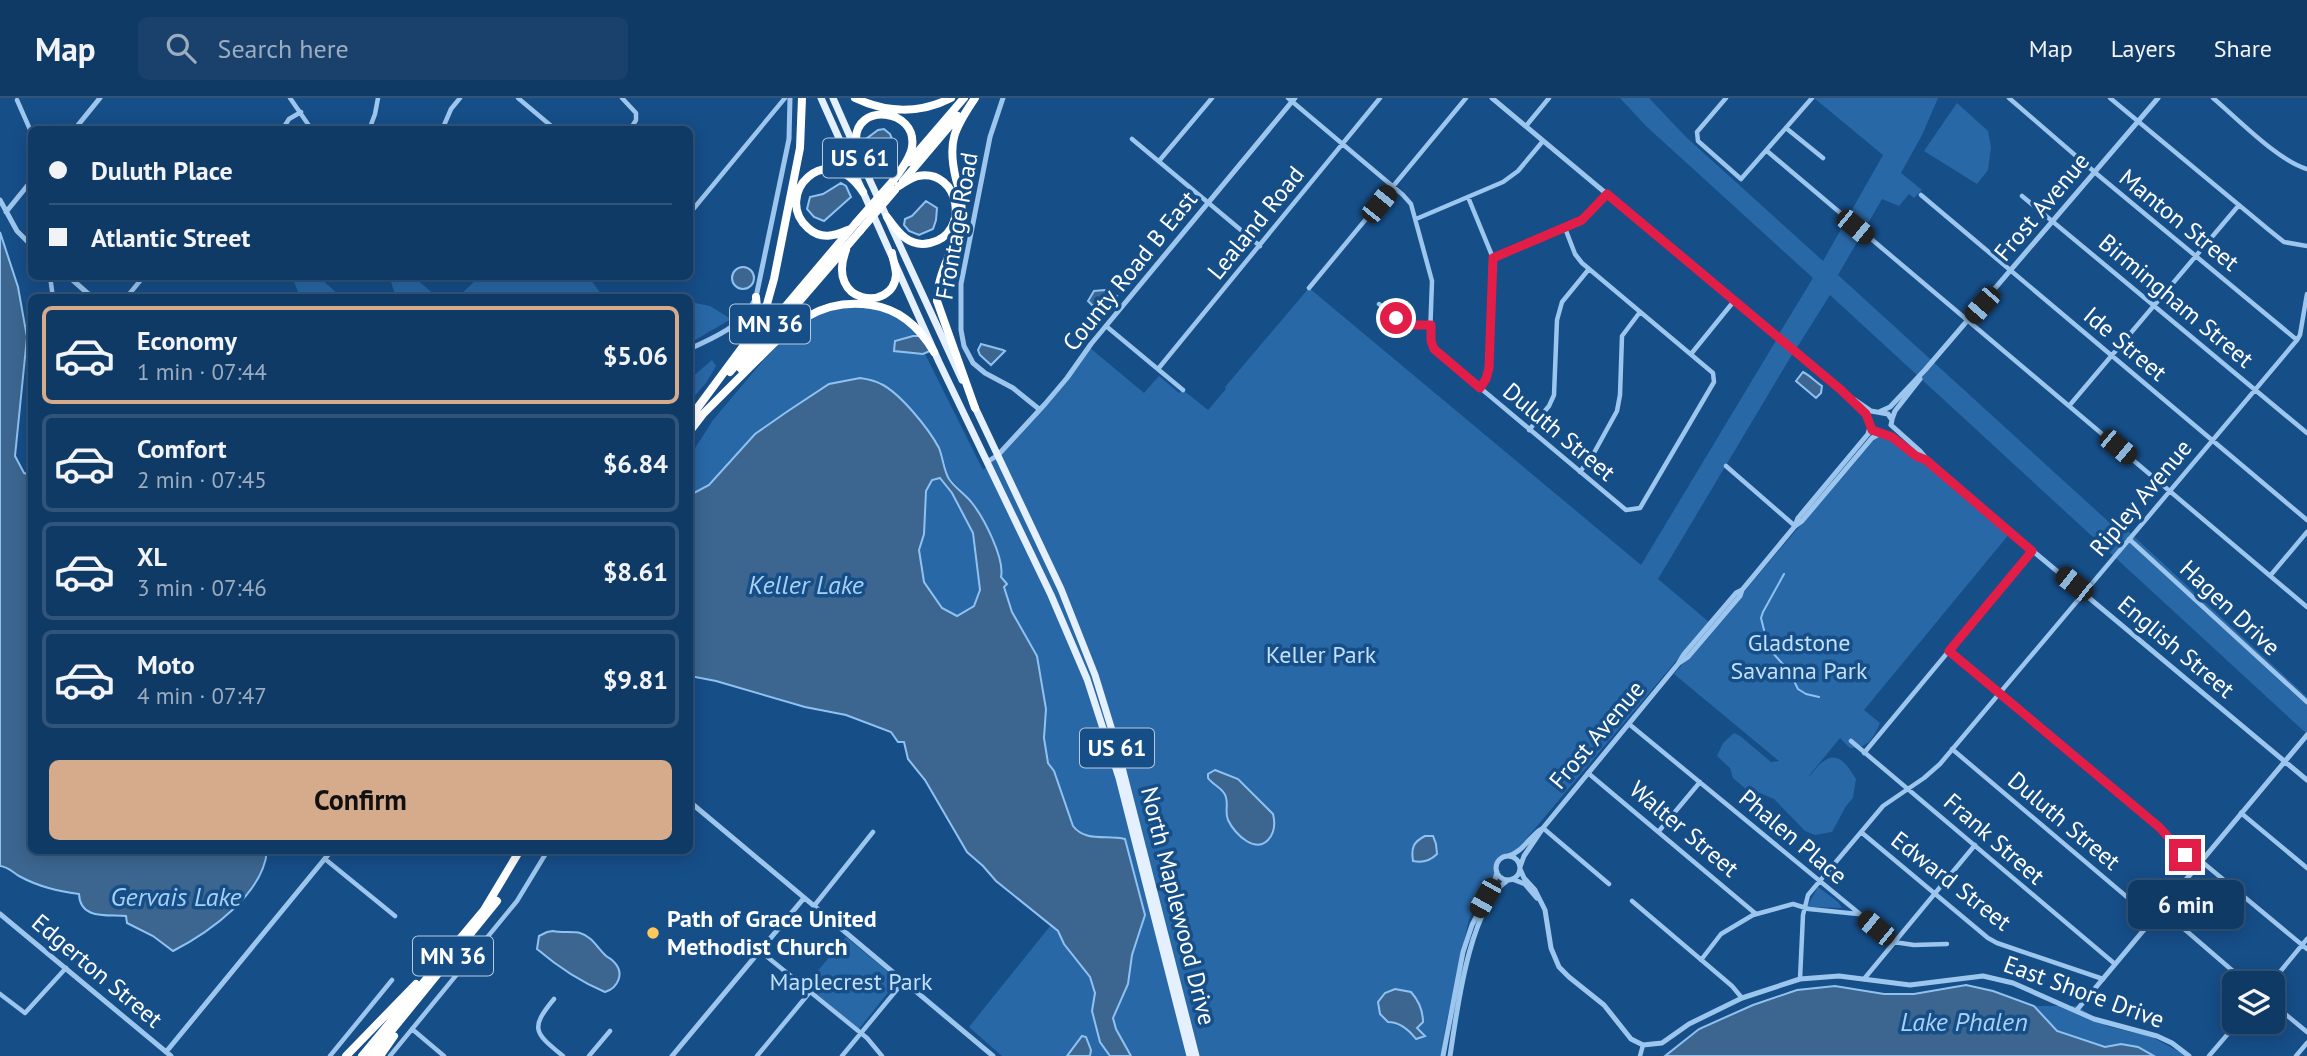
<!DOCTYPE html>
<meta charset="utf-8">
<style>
:root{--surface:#103a66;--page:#19416c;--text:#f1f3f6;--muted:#9cadbf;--line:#30547a;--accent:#d6ab8b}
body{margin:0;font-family:"PT Sans",sans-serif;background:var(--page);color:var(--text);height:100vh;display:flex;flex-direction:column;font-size:26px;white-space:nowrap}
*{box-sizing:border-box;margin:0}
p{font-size:23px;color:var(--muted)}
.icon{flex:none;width:38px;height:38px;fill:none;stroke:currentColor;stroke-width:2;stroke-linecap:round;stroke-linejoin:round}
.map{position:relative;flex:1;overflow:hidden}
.drawer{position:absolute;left:28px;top:196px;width:665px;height:560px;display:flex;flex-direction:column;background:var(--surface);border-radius:10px;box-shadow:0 4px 18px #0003,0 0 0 2px var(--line)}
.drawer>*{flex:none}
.top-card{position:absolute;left:28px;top:28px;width:665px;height:154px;border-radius:10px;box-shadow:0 4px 18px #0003,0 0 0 2px var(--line);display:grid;align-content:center;height:154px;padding:0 21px;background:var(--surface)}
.fabs{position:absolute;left:2222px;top:873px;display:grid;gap:14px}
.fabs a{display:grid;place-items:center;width:63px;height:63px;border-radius:10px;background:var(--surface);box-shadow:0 4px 18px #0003,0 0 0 2px var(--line);font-size:35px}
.end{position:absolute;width:32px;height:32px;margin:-16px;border:9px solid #e11d48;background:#fff;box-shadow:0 0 0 4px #fff}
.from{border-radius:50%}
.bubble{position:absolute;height:49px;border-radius:10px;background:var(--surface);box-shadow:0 4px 18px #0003,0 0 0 2px var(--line);font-size:23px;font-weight:700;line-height:49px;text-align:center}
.car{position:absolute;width:21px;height:42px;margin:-21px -10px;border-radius:9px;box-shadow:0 0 5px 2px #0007;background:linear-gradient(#222 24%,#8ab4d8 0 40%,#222 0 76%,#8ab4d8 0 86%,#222 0)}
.top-card b{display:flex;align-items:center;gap:24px;height:66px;font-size:26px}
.top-card b+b{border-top:2px solid var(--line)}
.top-card i{width:18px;height:18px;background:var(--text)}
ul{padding:12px 0 0;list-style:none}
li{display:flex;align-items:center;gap:21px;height:98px;margin:0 14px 10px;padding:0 7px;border:4px solid var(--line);border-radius:10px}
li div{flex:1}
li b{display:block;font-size:26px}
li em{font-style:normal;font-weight:700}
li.selected{border-color:var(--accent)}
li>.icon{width:63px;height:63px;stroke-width:1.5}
.primary-button{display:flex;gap:14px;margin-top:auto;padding:14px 21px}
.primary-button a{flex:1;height:80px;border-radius:10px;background:var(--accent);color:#111;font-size:28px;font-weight:700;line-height:80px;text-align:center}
header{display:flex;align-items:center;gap:42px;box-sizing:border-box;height:98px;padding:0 35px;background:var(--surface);border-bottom:2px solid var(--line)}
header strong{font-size:33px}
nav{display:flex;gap:38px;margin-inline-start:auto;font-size:24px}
.search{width:490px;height:63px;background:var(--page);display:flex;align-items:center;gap:18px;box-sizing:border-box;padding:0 24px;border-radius:10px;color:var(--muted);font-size:26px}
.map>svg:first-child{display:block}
.green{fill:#2968a7}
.water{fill:#3c6690;stroke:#90c2f1;stroke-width:2;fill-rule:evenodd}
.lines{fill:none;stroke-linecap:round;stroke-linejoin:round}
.stream{stroke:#90c2f1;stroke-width:2}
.minor{stroke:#9dc6ee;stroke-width:4.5}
.tertiary{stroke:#9dc6ee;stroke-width:5}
.primary{stroke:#e5f0ff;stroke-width:7}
.motorway{stroke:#fff;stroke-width:8}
.motorway-bridge{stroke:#fff;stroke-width:8}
.route{stroke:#e11d48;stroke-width:9}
.poi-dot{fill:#ffc85b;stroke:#164e88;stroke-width:2.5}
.labels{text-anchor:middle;stroke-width:7;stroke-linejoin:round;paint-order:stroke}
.shield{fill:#164e88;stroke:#b9cadb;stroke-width:2}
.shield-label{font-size:23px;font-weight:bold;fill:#fff}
.street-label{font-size:24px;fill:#fff;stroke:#164e88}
.park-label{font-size:24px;fill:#c3dffa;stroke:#164e88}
.poi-label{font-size:24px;font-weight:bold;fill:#fff;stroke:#164e88;text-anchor:start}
.water-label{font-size:26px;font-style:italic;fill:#a9d0f6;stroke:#164e88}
</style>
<header>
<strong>Map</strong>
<div class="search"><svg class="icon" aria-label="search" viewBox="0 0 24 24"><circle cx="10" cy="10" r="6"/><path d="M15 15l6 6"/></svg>Search here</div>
<nav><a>Map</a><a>Layers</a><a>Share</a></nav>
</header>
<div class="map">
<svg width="2307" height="958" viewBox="0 0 2307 958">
<rect width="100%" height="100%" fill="#164e88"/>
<path class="green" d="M1620,0H1649L1686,39L1823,163L1883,57L1814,0H1938L1922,37L1901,75L1922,92L1914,100L1909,96L1899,108L1882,101L1838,177L2122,436L2127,432L2307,599V636L1830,197L1796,251L1779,236L1813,180L1646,28Z
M1957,5L1988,33L1991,49L1988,72L1977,86L1924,53Z
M480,178L589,179L603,199H458Z
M292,179H319L341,199H312L299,196Z
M399,179H414L437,199H396L391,184Z
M1309,190L1641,467L1777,241L1793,255L1658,481L1709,524L1516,753C1509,759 1501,757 1495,765V778L1469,821L1445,931L1441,958H1131L1116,931L1113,920L1128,886L1132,857L1142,830L1114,738C1100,742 1082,740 1073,728L1054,673L1048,665L1044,640L1046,611L1037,558L1021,532L1005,498L1003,484L986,426L968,400L948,378L945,365L925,329L860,280L829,286L788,313L755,336L709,387L690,397V358L713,322L782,240L829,208H881L909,224L983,372L1013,344L1090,250L1144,295L1159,278L1179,295L1183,292L1208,312L1226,291L1225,289Z
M690,204L710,208L731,221L690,245Z
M712,262L716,268L706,285L690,303V281Z
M1882,331L2010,435L1864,612L1880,625C1873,641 1868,650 1850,650L1840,640L1808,679C1813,676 1817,667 1824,663C1839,652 1849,670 1856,681L1853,700L1846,708L1832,734L1815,737L1805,733L1774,701L1760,695L1747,692L1733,680L1730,670L1717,658L1723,645L1734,635L1740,638L1771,664L1779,663L1674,576Z
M940,380L952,395L973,435L980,492L974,508L956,518L942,510L924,484L919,452L924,436L926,392L932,382Z
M1818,789L1838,804L1842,810L1809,809L1808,807Z
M1051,827L1058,833L1064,846L1090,879L1095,895L1092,913L1100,943L1110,958H1002L969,929Z
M846,839L898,882L859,931L806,887Z
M2034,908H2077L2107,928L2152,939L2187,958H2154L2138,949L2121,946L2105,949L2057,933Z"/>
<path class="water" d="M884,31L890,36L892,41L879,61L872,64L866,41L878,32Z
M841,85L846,88L851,99L824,123L814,119L807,111L810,99L823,96Z
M926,103L937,110L936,122L933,131L919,137L909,133L904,127L905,121L912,118Z
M0,134L18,189L27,239L15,358L24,375L32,378V752L267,753C263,796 210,834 173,853L153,838L127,825L126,818C110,816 80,823 79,796C58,793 39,789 19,778C12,774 9,769 0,768Z
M732 180a11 11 0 1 1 22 0a11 11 0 1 1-22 0Z
M1105,192L1117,198L1101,216L1088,203L1094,193Z
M913,238H924L930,253L923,256L894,253L895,243Z
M981,246L1003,252L1005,253L991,267L980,257L978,252Z
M1803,274C1808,276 1816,284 1822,288L1821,295L1816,300L1796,283Z
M860,280C867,281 874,282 881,286C900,295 929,331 939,350C943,360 944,373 949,381C955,390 965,396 972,405C984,420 1005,461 1001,479L1007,486L1004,489L1012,514L1037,558L1046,611L1044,640L1048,665L1054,673L1073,728C1086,745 1108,736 1125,741L1145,817L1132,857L1128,886L1113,920L1116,931L1131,958H1110L1100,944L1092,913L1095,895L1090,879L1064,846L1058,833L996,783L983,768L967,754L925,682L908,661L904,644H898L891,634L846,617L805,609L716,583L690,578V397L709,387L755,336L788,313L829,286ZM940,380L952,395L973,435L980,492L974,508L957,518L942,510L924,484L919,452L924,436L926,393L932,382Z
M1215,672L1238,681L1273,716C1275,724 1275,731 1271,738C1258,759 1235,737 1228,722C1224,713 1230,703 1224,695C1219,688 1212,686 1208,680V676Z
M1425,738H1433L1436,746L1437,756C1430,763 1422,765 1413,763C1411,750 1413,744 1425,738Z
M553,833C561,835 574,833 580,835C591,838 597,849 605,857C608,860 612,861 614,864C625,875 618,890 605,894C581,884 557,868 537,851L539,838L547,834Z
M1966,887L1993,893L2034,908L2057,933L2105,949L2121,946L2138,949L2154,958H1665L1699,931L1753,907L1797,892L1835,888L1884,896H1914Z
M1395,891L1411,894C1419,903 1423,912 1423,924L1417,930L1425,938L1416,941C1409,932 1400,924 1388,924L1380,916L1378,904L1385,895Z
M1082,938L1086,939L1091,952L1090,958H1067Z"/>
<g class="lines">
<path class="stream" d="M1764,532L1761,520L1763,514L1784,476
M1767,544L1772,554L1789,573L1798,591L1806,596L1819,599"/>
<path class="minor" d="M290,0L312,32
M518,0L556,32
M622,0L636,15V22L630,32
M1288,0L1403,97L1411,106L1432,183L1430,238L1435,252L1626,412L1640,410L1714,284L1713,275L1582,165L1575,156L1565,130
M1726,0L1697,34L1698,43L1741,81L1812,0
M2009,0L2098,77L2297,242
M2110,0L2269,132L2284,144L2307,148
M2213,0C2238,21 2277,62 2307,71
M17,2L32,36
M1526,28L1549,0
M1786,30L1823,60
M282,32L289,21L301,14
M369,32L375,16L378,0
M442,32L451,11L460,0
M1132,41L1260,148
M1767,53L2307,509
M1159,63L1212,0
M1921,97L2307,422
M2022,98L2307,335
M1468,99L1493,160
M690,115L785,0
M1416,121L1503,84L1518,73L1543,43
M50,178L53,200
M1309,190L1466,0
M126,200L144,178
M1379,206L1406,225L1431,227
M1106,228L1183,292
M1691,256L1734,203
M1158,271L1380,0
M1480,290L1486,281L1489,270L1493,160L1582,122L1607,96
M2069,308L2239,107
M1529,332L1549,308L1554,297L1557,222L1562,204L1589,171
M1726,368L1795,428
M1580,374L1595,353L1617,313L1620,297L1622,238L1640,214
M2129,441L2307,604
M2270,478L2307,434
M1949,553L2159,729L2173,746L2198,768
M1629,626L1894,844L1914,847L1947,846
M1851,643L2115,866
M1952,651L2153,821
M1864,655L2032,453
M1588,675L1756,816
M2241,715L2307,770
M1543,730L1609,786
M1659,733L1700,684
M1861,734L1988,840L1997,845L2103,881
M325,761L395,818
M2201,763L2307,851
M1632,803L1732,888L1742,900
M814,808L873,734
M2161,811L2248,886
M760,853L867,940L882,958
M1701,862L1721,836L1753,817L1793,806L1809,811L1858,816
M1800,881L1803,817L1808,797L1883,708L1924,680L1940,666L2297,242L2300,237L2307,196
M1864,881L1975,747
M2270,886L2307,841
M0,896L25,915L66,870
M554,901C529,931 535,935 563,958
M2273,906L2307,934
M412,931L444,958
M330,958L392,882
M390,958L517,803L548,752
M589,958L610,933
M757,958L810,894
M842,958L904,883
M1640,958L1643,947
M2209,958L2238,924
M2296,958L2307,945"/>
<path class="tertiary" d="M1003,0L990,39L961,186V232L964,248L973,265L985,275L1013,290L1039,311
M1492,0L1840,291L1866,316L1872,332L1892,339L1916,358L1926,362
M74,32L100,0
M0,102L17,133L32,148
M6,114L32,82
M68,178L93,200
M690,251C716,238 744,228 756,199L789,41L790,0
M1855,302L1871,313L1888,316L1892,322L1891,327
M1881,313L1890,309L1925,272L2158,0
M1892,321L1895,313L1920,281
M1891,327L1920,353L1937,373L2307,682
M987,364L998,357L1045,306L1067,280L1091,246L1295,0
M1795,428L1802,423L1872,340L1879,336
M1679,565L1688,559L1740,498L1742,492L1795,428L1798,420L1868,336L1870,329
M690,704L993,958
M1508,758C1521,755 1529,740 1540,732
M1496 770a12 12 0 1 1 24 0a12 12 0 1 1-24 0Z
M1520,769L1524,758L1543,730L1678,566L1684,556L1736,495L1742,492
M1520,771L1524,780L1535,792L1545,812L1551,850L1559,869L1569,879L1604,907L1631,941L1643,947L1662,945L1689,926L1742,900L1800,881L1839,878L1910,887L1983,878L2013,885L2094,921L2157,938L2172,945L2189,958
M1512,781L1525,786L1537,800
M0,816L171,958
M2076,913L2307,637
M166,954L332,752
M672,958L804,800
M1443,958L1463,854L1472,827L1494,785L1497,774
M1450,958C1457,913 1469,809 1508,782"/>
<path class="primary" d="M821,0L939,264L1051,497L1087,581L1119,680L1190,958
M833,0L855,50
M860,61L962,282
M973,305L1061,491L1095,577L1115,642L1196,958"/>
<path class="motorway" d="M855,0C886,15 920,16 951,0
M862,64C860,58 856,50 856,43C854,4 918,10 912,49C910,61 900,73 893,83
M909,64L964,0
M903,83L958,18
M887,119C898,134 909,150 930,145C971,136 960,70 918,78C911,80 905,84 899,88
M848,132C834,138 821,142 808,130C772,98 826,38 863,94
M846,152C825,206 893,215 896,177C896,170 893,162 892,155
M756,199L758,220
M741,271L860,133
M730,274L856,125
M975,310L937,203C937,173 957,148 961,119C963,106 960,93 956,81C947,44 954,31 975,0
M701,318C719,300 737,282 755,264C790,229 818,199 871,207C900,211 920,230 934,254
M690,320L750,239L767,206L774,181L800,50L802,0
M690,333L703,316
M346,958L416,886
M362,958L484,812L520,752
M371,958L497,803
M380,958L394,938"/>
<path class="motorway-bridge" d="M856,125L893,83
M860,133L895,92"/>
</g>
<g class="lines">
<path class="route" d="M1396,220L1411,227H1431V243L1434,251L1480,290L1486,281L1489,270L1493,160L1582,122L1607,96L1840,291L1866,316L1872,332L1892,339L1916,358L1926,362L2032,453L1949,553L2159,729L2185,757"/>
</g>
<circle class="poi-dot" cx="653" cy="835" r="7"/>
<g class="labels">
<g class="shield">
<rect x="823" y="40.5" width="74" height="39" rx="5"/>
<rect x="730" y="206.5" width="80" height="39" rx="5"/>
<rect x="1080" y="630.5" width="74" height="39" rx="5"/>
<rect x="413" y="838.5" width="80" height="39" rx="5"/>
</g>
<g class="shield-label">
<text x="860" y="68">US 61</text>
<text x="770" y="234">MN 36</text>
<text x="1117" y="658">US 61</text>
<text x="453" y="866">MN 36</text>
</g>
<g class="street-label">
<text transform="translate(2042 109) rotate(-50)" y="8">Frost Avenue</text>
<text transform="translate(2179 122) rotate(39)" y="8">Manton Street</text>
<text transform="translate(1256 125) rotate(-51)" y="8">Lealand Road</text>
<text transform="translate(957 128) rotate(-80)" y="8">Frontage Road</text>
<text transform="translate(1130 173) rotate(-51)" y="8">County Road B East</text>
<text transform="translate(2176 203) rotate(40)" y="8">Birmingham Street</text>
<text transform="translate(2125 246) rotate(40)" y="8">Ide Street</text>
<text transform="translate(1559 334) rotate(40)" y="8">Duluth Street</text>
<text transform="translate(2141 400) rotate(-50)" y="8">Ripley Avenue</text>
<text transform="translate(2230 510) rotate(43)" y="8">Hagen Drive</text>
<text transform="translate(2176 549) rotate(40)" y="8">English Street</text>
<text transform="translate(1597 637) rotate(-50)" y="8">Frost Avenue</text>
<text transform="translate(2064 723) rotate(40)" y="8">Duluth Street</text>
<text transform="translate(1684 731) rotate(40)" y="8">Walter Street</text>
<text transform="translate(1793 739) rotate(40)" y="8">Phalen Place</text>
<text transform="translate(1994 741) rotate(41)" y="8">Frank Street</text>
<text transform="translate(1951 783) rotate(38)" y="8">Edward Street</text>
<text transform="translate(1178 808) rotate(76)" y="8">North Maplewood Drive</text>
<text transform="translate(97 873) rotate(40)" y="8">Edgerton Street</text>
<text transform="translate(2084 894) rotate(20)" y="8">East Shore Drive</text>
</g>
<g class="park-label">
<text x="1799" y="553">Gladstone<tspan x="1799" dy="28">Savanna Park</tspan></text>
<text x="1321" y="565">Keller Park</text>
<text x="851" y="892">Maplecrest Park</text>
</g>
<g class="poi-label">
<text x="667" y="829">Path of Grace United<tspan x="667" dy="28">Methodist Church</tspan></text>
</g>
<g class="water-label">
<text x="806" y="496">Keller Lake</text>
<text x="176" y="808">Gervais Lake</text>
<text x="1964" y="933">Lake Phalen</text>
</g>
</g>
</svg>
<div class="fabs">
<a><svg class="icon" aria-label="layers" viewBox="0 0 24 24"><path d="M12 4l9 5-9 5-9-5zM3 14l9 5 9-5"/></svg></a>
</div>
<i class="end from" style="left:1396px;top:220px"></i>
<i class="end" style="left:2185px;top:757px"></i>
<div class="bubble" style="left:2128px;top:782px;width:116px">6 min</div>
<i class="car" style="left:1379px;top:106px;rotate:39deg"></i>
<i class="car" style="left:1855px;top:129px;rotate:129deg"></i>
<i class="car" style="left:1982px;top:207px;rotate:221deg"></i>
<i class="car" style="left:2118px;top:349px;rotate:130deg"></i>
<i class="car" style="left:2074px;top:486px;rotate:308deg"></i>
<i class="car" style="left:1485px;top:800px;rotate:209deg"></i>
<i class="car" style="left:1876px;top:830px;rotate:309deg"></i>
<div class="top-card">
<b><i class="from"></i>Duluth Place</b>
<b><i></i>Atlantic Street</b>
</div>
<section class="drawer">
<ul>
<li class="selected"><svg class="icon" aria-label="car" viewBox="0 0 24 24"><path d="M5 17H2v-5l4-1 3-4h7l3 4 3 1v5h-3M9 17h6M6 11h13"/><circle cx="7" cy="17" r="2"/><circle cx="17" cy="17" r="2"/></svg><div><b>Economy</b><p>1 min · 07:44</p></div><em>$5.06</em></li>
<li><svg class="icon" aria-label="car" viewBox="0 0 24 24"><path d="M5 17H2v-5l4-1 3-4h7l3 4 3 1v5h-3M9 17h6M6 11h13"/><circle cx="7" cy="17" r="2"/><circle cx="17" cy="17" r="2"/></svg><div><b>Comfort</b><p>2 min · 07:45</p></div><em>$6.84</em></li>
<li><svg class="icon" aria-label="car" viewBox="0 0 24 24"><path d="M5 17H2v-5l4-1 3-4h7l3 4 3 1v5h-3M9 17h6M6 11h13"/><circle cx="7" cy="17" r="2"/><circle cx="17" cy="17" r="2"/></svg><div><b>XL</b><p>3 min · 07:46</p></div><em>$8.61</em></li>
<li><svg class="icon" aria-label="car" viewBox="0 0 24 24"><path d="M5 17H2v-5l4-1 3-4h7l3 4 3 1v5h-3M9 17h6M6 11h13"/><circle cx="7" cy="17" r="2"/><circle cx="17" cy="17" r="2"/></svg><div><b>Moto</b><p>4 min · 07:47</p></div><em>$9.81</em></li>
</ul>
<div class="primary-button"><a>Confirm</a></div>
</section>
</div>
